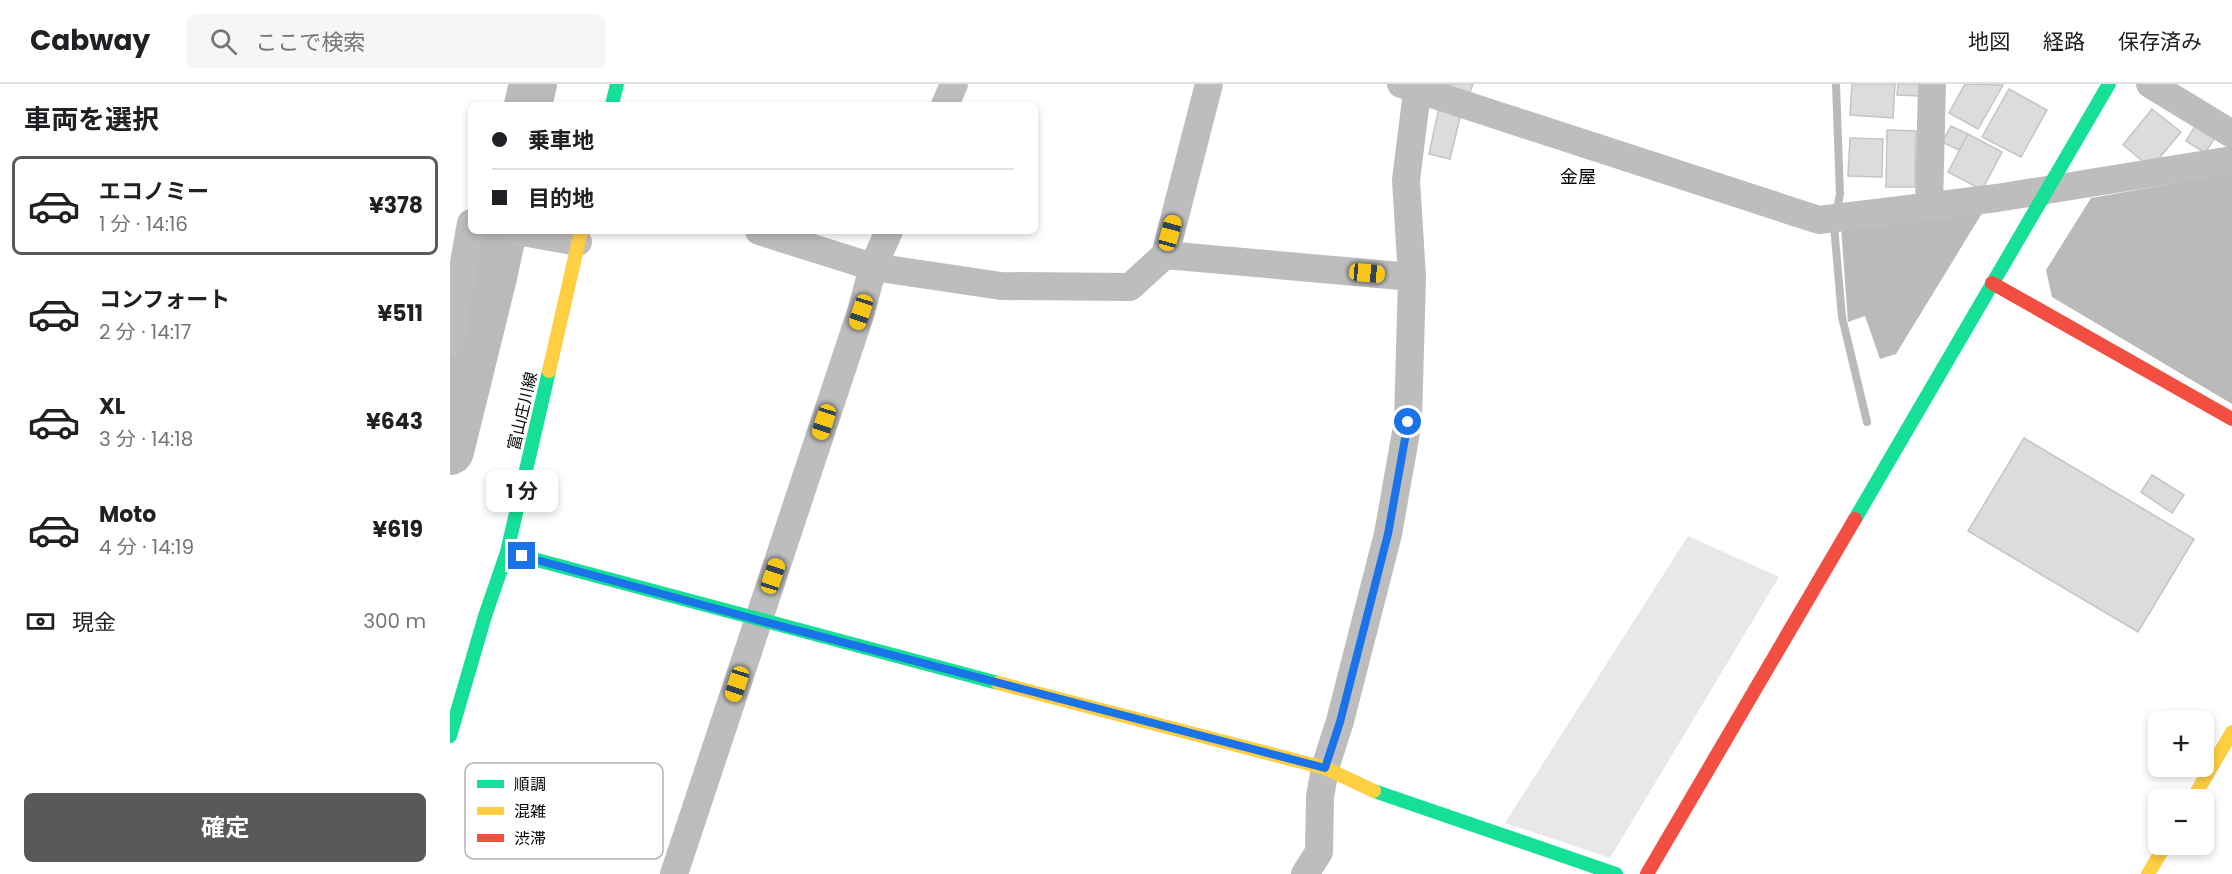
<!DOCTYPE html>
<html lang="ja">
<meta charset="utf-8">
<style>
:root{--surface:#fff;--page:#f6f6f6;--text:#202124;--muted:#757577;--line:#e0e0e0;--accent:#595959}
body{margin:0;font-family:Poppins,"Noto Sans JP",sans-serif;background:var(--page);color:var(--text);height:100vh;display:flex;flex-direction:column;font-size:22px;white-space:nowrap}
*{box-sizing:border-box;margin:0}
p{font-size:20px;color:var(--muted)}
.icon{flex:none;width:33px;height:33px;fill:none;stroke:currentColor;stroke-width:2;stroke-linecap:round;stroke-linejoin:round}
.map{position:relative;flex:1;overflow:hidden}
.side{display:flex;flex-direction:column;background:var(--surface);width:450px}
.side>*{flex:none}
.guide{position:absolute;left:18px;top:18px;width:570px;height:132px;border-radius:9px;box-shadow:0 3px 9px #0003;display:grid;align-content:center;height:132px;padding:0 24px;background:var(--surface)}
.tools{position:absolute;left:1698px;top:627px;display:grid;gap:12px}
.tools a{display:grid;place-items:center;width:66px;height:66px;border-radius:9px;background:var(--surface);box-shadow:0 3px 9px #0003;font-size:30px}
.end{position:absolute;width:27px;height:27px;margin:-14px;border:8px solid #1a73e8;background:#fff;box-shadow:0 0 0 3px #fff}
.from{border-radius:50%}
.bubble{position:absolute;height:42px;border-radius:9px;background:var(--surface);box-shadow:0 3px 9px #0003;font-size:20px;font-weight:700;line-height:42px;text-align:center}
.car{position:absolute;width:18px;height:36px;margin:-18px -9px;border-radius:8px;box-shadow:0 0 4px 2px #0007;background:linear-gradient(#f5c518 24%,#345 0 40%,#f5c518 0 76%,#345 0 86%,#f5c518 0)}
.guide b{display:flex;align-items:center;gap:21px;height:57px;font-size:22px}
.guide b+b{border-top:2px solid var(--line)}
.guide i{width:15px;height:15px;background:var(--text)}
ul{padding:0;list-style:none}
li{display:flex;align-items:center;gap:18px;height:99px;margin:0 12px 9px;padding:0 12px;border:3px solid transparent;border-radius:9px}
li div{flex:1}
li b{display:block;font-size:22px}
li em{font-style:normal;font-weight:700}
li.active{border-color:var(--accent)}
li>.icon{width:54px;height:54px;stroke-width:1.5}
h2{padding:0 24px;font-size:27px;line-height:72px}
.pay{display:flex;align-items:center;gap:15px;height:66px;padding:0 24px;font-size:22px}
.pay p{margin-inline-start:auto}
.button{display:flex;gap:12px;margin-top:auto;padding:12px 24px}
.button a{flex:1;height:69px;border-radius:9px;background:var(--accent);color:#fff;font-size:24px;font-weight:700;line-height:69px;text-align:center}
header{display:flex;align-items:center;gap:36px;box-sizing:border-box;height:84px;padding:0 30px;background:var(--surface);border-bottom:2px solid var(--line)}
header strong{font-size:28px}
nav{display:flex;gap:33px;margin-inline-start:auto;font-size:21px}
.search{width:420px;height:54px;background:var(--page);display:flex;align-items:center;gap:15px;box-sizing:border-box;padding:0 21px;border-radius:9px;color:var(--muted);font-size:22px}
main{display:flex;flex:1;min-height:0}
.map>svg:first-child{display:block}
.green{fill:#e8e8e8}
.water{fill:#bababa}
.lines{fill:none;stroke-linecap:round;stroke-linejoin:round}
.stream{stroke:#bababa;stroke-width:8}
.river{stroke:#bababa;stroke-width:48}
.building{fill:#dcdcdc;stroke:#c4c4c4;stroke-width:1.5}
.street{stroke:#bdbdbd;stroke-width:28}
.fast{stroke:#16e098;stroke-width:14}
.slow{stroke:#ffcf43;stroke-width:14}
.jam{stroke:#f24e42;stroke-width:14}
.route{stroke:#1a73e8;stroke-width:8}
.labels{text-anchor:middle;stroke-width:5;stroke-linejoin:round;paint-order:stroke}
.street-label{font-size:16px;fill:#000;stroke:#fff}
.neighbourhood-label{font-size:18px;fill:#000;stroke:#fff}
.key{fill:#fff;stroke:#b2b2b2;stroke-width:1.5}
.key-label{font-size:16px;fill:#000}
</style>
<header>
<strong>Cabway</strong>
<div class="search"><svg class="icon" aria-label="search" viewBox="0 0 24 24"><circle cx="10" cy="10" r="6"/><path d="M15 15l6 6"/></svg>ここで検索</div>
<nav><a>地図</a><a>経路</a><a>保存済み</a></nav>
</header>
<main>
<section class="side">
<h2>車両を選択</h2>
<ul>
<li class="active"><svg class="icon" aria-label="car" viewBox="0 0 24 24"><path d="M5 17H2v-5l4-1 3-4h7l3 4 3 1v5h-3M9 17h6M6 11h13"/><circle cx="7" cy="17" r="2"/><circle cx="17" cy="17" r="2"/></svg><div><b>エコノミー</b><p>1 分 · 14:16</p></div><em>¥378</em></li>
<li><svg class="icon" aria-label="car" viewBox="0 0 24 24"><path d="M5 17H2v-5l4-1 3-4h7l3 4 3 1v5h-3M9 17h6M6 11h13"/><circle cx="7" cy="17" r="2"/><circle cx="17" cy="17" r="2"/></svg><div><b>コンフォート</b><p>2 分 · 14:17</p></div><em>¥511</em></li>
<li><svg class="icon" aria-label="car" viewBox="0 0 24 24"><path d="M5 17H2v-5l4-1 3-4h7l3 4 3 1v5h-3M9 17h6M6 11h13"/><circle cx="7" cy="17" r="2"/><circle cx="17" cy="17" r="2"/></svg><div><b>XL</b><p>3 分 · 14:18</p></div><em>¥643</em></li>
<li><svg class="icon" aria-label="car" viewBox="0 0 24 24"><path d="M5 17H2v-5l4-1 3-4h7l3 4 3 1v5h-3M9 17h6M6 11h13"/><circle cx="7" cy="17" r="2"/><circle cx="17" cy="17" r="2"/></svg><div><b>Moto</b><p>4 分 · 14:19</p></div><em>¥619</em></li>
</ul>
<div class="pay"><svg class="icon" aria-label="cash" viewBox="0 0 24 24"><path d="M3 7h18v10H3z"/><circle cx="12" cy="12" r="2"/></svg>現金<p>300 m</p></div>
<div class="button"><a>確定</a></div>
</section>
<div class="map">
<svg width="1782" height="790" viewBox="0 0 1782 790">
<rect width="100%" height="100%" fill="#fff"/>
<path class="green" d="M1238,452L1329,493L1160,774L1055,739Z"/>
<path class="water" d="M1782,89V320L1602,213L1596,186L1641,114Z
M1534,126L1446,270L1430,275L1415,232L1398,238L1391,143Z"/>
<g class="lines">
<path class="stream" d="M1386,0L1390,110L1384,142L1392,233L1417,338"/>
<path class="river" d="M78,21L83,0
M0,367L43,193L53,147"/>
</g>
<path class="building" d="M995,0H1023L1019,11Z
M1402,0H1445L1443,34L1400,31Z
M1448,0H1470V12L1447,11Z
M1515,0L1553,1L1528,45L1499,29Z
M1559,5L1597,26L1571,73L1532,53Z
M989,24L1011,29L1000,75L979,70Z
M1702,25L1731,48L1701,84L1673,61Z
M1747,39L1766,52L1755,69L1736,57Z
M1501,42L1518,50L1509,66L1492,58Z
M1437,46L1466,47L1465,103H1436Z
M1518,50L1552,68L1532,106L1498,88Z
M1400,54L1433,55L1432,93L1398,92Z
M1574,354L1744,455L1688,548L1518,447Z
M1702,391L1734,411L1722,429L1691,408Z"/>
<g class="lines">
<path class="street" d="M951,0L1369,136L1547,114L1782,76
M1700,0L1782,50
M495,21L504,0
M1479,122L1482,0
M67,147L128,158
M309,147L423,183L551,202L680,203L715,171L962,193
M715,171L759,0
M0,258L21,139
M224,790L411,228L423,183L439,147
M855,790L869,768L870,713L875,684L890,637L938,450L958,337L962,193L956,96L968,0"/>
<path class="fast" d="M162,21L167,0
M1405,435L1659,0
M57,468L548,599
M0,652L35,532L57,468L99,287
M924,707L1166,790"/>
<path class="slow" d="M99,287L131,147
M548,599L875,684L924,707
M1742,716L1782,648
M1698,790L1716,760"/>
<path class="jam" d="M1542,199L1782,335
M1197,790L1405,435"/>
</g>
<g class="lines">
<path class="route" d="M72,472L308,536L875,684L890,638L938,450L958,338"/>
</g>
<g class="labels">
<g class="street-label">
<text transform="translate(72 327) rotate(-77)" y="6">富山庄川線</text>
</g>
<g class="neighbourhood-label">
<text x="1128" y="99">金屋</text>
</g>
</g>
<rect x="15" y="679" width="198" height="96" rx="9" class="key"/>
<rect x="27" y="696" width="27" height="8" fill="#16e098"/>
<rect x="27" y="723" width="27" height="8" fill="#ffcf43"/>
<rect x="27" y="750" width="27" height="8" fill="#f24e42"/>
<g class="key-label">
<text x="64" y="706">順調</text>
<text x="64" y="733">混雑</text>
<text x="64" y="760">渋滞</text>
</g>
</svg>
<div class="tools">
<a>+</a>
<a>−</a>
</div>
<i class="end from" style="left:958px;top:338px"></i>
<i class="end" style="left:72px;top:472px"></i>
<div class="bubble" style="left:36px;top:386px;width:72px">1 分</div>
<i class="car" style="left:720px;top:149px;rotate:15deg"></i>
<i class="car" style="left:917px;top:189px;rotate:95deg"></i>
<i class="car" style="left:411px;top:228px;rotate:198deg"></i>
<i class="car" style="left:374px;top:338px;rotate:198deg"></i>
<i class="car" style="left:323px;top:492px;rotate:18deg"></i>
<i class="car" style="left:287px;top:600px;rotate:198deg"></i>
<div class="guide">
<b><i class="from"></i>乗車地</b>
<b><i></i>目的地</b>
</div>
</div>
</main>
